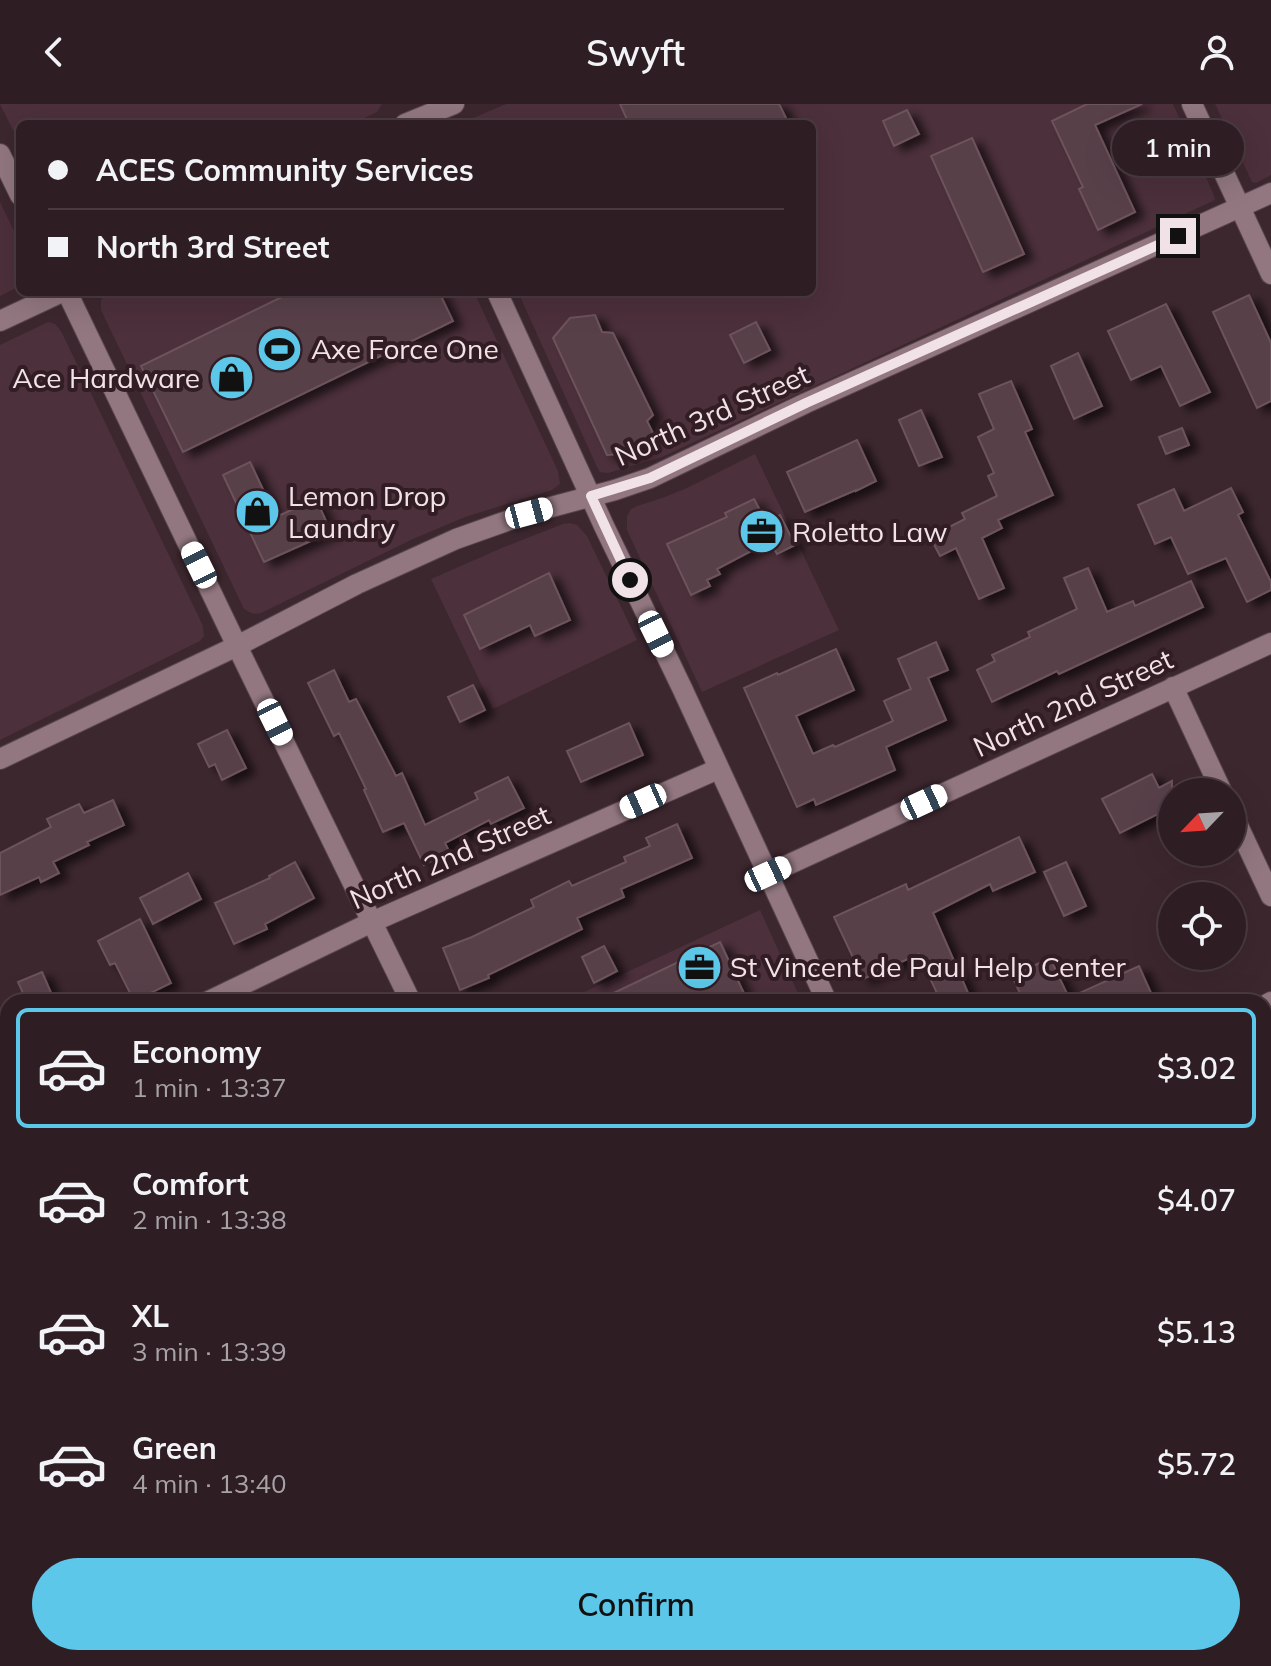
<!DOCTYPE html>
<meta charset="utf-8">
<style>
:root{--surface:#2e1d23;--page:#36262b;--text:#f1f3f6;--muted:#a7a2a6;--line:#493b41;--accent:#5cc7e8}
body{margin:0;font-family:Mulish,sans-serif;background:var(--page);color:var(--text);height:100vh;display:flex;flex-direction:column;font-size:30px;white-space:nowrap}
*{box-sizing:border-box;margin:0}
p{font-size:26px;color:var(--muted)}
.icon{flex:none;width:44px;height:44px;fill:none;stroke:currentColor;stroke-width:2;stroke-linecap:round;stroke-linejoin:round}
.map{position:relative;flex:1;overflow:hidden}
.drawer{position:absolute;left:0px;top:890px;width:1272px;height:672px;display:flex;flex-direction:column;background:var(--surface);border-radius:24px 24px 0 0;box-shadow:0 8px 32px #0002,0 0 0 2px var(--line)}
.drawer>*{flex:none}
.hud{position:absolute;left:16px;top:16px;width:800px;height:176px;border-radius:12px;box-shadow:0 8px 32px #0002,0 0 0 2px var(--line);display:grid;align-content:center;height:176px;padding:0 32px;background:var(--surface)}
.needle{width:52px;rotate:245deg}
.tools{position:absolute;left:1158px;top:674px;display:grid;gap:16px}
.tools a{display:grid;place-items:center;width:88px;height:88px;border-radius:50%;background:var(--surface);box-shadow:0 8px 32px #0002,0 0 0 2px var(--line);font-size:40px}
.end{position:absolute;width:36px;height:36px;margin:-18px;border:10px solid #f1e2e7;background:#111;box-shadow:0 0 0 4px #111}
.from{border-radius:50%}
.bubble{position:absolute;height:56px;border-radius:28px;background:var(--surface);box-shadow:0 8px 32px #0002,0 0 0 2px var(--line);font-size:26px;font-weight:600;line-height:56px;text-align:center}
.car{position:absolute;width:24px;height:48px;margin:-24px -12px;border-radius:10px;box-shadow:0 0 6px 2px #0007;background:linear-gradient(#fff 24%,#345 0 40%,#fff 0 76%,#345 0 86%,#fff 0)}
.hud b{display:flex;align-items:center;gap:28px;height:76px;font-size:30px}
.hud b+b{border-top:2px solid var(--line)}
.hud i{width:20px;height:20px;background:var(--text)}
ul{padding:14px 0 0;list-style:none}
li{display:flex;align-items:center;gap:24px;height:120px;margin:0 16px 12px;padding:0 16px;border:4px solid transparent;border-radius:12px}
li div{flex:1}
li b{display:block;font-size:30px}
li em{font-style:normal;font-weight:600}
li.on{border-color:var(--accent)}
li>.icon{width:72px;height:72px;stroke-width:1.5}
.cta{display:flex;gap:16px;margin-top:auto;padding:16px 32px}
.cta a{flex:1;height:92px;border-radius:48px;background:var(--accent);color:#111;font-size:32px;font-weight:600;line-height:92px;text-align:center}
header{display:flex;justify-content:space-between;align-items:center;height:104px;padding:0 32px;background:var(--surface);font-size:36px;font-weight:600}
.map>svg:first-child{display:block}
.built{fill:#4c303b}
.building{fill:#583f48;stroke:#6c535b;stroke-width:2;filter:url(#shadow)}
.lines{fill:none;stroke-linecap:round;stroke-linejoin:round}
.street-casing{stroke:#59464d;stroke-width:22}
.secondary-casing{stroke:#59464d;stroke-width:22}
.street{stroke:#927780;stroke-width:20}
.secondary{stroke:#927780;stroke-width:20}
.route{stroke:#f1e2e7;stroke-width:10}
.labels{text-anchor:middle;stroke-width:8;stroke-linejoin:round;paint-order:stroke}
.poi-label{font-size:28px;fill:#f1e2e7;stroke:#331d25;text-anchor:start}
.street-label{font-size:28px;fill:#f1e2e7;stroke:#331d25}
</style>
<header><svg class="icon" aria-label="back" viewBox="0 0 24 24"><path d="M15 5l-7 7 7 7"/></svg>Swyft<svg class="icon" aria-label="person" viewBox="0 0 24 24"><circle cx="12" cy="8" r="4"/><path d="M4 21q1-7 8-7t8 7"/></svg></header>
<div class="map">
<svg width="1271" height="1562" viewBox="0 0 1271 1562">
<defs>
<filter id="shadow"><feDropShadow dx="9" dy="5" stdDeviation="4" flood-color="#0009"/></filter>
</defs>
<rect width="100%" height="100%" fill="#3d272f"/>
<path class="built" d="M0,0H382L377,8L352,20H20V40Z
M506,0H1173L1213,89L1215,96L662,353L608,369L600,368L597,363L518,188H812V20H459Z
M1215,0H1271V71L1256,79L1252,78Z
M0,98L20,139V182L0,192Z
M112,188H474L558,367L560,380L552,386L465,413L413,435L261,509L255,510L251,509L244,505L101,206V196L105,191Z
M48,218L55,220L61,227L203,522L204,532L200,537L0,636V241Z
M755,350L839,526L702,588L627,426V412L631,405L637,402L662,394L687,384Z
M570,419L577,421L587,432L637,536L493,605L431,475L504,443L563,420Z
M760,806L802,898H563Z
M1271,923V1224L1264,1227V926Z
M8,1466V1554H261L265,1562H0V1469Z
M308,1554H566L548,1562H312Z
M972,1554H1096L1100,1562H976Z"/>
<path class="building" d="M620,0H779L789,20H629Z
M1087,0H1142L1095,21L1135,108L1098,126L1079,85L1083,83L1052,17Z
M907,6L919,30L894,42L883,17Z
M972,34L1024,150L983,168L931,52Z
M292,188H439L453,217L183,348L141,262Z
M1249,191L1271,239V297L1257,304L1213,208Z
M1166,200L1210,288L1180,302L1161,262L1131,276L1108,227Z
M595,211L602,228L613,229L653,311L647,317L654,331L636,349L607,351L553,234L570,214Z
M756,218L770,246L744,259L730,231Z
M1078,249L1102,302L1074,315L1051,262Z
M1011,277L1032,325L1025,328L1053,391L998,416L1002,424L982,434L1004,484L979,495L956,444L940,452L930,433L965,415L962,409L997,392L988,372L994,369L978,333L994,325L979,290Z
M921,306L942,353L919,362L899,316Z
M1182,324L1189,341L1166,350L1159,333Z
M857,336L876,377L856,387V386L805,408L787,368Z
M250,358L276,413L316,395L331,428L264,458L223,371Z
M1231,384L1243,408L1238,411L1271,478V486L1247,498L1226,454L1188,470L1171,433L1155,440L1138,401L1174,385L1184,407Z
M754,395L766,418L780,411L795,441L777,450L770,437L717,465L720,470L707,476L710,482L691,491L667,440L727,413L725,409Z
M1088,464L1107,508L1133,497L1135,502L1191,477L1203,503L1059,570L1057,567L992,598L977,566L995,557L992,551L1030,533L1028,528L1077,505L1064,474Z
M549,469L570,516L535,532L530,521L480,545L464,511Z
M936,538L948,566L928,574L946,616L886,643L895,666L816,701L814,695L797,703L744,584L777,569L778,571L836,545L854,586L796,612L813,650L833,641L835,643L893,617L884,597L911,585L898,555Z
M334,566L349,598L356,595L396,672L402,669L425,721L478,695L475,689L508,673L524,704L491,720L489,716L445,739L449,747L424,761L404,719L383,728L364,686L366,685L339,629L334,632L308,579Z
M473,581L485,606L460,618L448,593Z
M629,619L643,651L581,678L567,647Z
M227,626L246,664L222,676L215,660L209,663L198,640Z
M1152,670L1159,684L1172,677V703L1120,729L1102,695Z
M113,696L124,721L87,738L89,741L53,758L59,769L41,778L39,773L0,791V749L51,723L47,715L79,700L84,709Z
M677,720L692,754L621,785L624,793L577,814L582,825L488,871L489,874L460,886L443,844L472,833L534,803L531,796L569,777L572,782L626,758L624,753L650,742L646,734Z
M1019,733L1035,768L993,787L990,780L933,809L972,898H941L919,850L863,875L834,813L906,780L908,786Z
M295,758L314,794L265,820L267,825L234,840L215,799L270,774L269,772Z
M1066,758L1086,802L1064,812L1044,768Z
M188,769L201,795L153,820L140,794Z
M140,815L171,879L134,897L115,859L110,861L98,837Z
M720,838L748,898H595Z
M604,842L617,867L594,879L582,853Z
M1050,854L1069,894L1139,862L1155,898H1024L1012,872Z
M42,868L55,898H27L18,878Z"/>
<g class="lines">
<defs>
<path id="street" d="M1192,0L1271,170
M0,50L20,91
M67,188L237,542L411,898
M1173,583L1222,688
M1232,709L1271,792
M768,770L1271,539
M207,898L372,818L718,665
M1264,902L1271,898
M0,965L8,981
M0,999L8,995
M0,1337L8,1333
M285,1554L289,1562
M695,1554L698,1562"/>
<path id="secondary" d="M405,20L454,0
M497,188L604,422L682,584L827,898
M0,217L62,188
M0,655L237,542L357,480L456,435L529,409L615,386L650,374L806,299L1271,89
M1264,1244L1271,1240
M1264,1309L1271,1306
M1121,1554L1124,1562
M643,1562L660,1554"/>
</defs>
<use href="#street" class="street-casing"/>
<use href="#secondary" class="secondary-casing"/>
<use href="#street" class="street"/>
<use href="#secondary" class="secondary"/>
</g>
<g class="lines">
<path class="route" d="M630,476L591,392L650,374L806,299L1178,132"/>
</g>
<defs>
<symbol id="stadium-disc" viewBox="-11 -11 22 22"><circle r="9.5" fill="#5cc7e8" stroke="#331d25"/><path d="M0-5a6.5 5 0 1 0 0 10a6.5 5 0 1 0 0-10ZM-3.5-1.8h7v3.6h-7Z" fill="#111"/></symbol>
<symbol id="shop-disc" viewBox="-11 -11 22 22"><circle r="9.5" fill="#5cc7e8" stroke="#331d25"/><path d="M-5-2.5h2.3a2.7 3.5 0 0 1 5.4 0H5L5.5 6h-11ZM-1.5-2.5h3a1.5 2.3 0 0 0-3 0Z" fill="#111"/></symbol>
<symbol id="office-disc" viewBox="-11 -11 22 22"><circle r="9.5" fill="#5cc7e8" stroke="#331d25"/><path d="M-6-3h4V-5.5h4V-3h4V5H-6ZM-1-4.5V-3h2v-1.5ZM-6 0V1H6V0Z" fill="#111"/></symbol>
</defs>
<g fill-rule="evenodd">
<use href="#stadium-disc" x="254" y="220" width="51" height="51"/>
<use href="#shop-disc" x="206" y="248" width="51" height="51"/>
<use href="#shop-disc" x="232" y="382" width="51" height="51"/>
<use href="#office-disc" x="736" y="402" width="51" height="51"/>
<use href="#office-disc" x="674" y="838" width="51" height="51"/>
</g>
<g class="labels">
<g class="poi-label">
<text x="311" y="255">Axe Force One</text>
<text x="200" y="284" text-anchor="end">Ace Hardware</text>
<text x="288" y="402">Lemon Drop<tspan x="288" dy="32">Laundry</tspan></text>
<text x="792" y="438">Roletto Law</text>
<text x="730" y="873">St Vincent de Paul Help Center</text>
</g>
<g class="street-label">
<text transform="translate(712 311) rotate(-24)" y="10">North 3rd Street</text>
<text transform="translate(1073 599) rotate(-25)" y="10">North 2nd Street</text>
<text transform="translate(450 753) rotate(-24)" y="10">North 2nd Street</text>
</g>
</g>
</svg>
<div class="tools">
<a><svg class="needle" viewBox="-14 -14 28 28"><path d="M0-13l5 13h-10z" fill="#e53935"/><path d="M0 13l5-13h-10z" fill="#a7a2a6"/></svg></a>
<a><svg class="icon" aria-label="locate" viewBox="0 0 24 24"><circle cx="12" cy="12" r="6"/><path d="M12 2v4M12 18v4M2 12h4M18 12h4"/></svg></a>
</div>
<i class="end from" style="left:630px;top:476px"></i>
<i class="end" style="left:1178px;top:132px"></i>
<div class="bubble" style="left:1112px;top:16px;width:132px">1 min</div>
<i class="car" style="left:529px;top:409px;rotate:75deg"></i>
<i class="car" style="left:199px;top:461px;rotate:334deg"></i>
<i class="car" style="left:656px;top:530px;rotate:154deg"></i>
<i class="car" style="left:275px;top:618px;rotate:154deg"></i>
<i class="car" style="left:643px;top:697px;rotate:246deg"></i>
<i class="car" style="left:924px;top:698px;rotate:65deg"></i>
<i class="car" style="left:768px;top:770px;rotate:65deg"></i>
<div class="hud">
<b><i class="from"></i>ACES Community Services</b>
<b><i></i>North 3rd Street</b>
</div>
<section class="drawer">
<ul>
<li class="on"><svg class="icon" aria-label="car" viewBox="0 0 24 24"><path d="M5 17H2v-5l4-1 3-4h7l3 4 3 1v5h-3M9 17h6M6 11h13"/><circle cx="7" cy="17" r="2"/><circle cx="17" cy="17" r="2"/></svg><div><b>Economy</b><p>1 min · 13:37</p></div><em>$3.02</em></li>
<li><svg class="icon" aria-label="car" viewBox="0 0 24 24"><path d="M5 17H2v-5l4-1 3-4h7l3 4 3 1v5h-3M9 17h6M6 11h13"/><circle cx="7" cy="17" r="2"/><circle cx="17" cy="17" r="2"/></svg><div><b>Comfort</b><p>2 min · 13:38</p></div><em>$4.07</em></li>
<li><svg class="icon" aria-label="car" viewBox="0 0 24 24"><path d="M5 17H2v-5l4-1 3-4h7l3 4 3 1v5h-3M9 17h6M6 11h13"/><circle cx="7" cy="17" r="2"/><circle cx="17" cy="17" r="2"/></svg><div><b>XL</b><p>3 min · 13:39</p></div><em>$5.13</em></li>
<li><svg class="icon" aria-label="car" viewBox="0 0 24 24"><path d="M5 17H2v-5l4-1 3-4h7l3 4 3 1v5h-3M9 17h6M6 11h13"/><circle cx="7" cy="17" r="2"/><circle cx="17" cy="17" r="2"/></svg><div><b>Green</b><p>4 min · 13:40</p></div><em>$5.72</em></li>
</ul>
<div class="cta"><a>Confirm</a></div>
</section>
</div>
